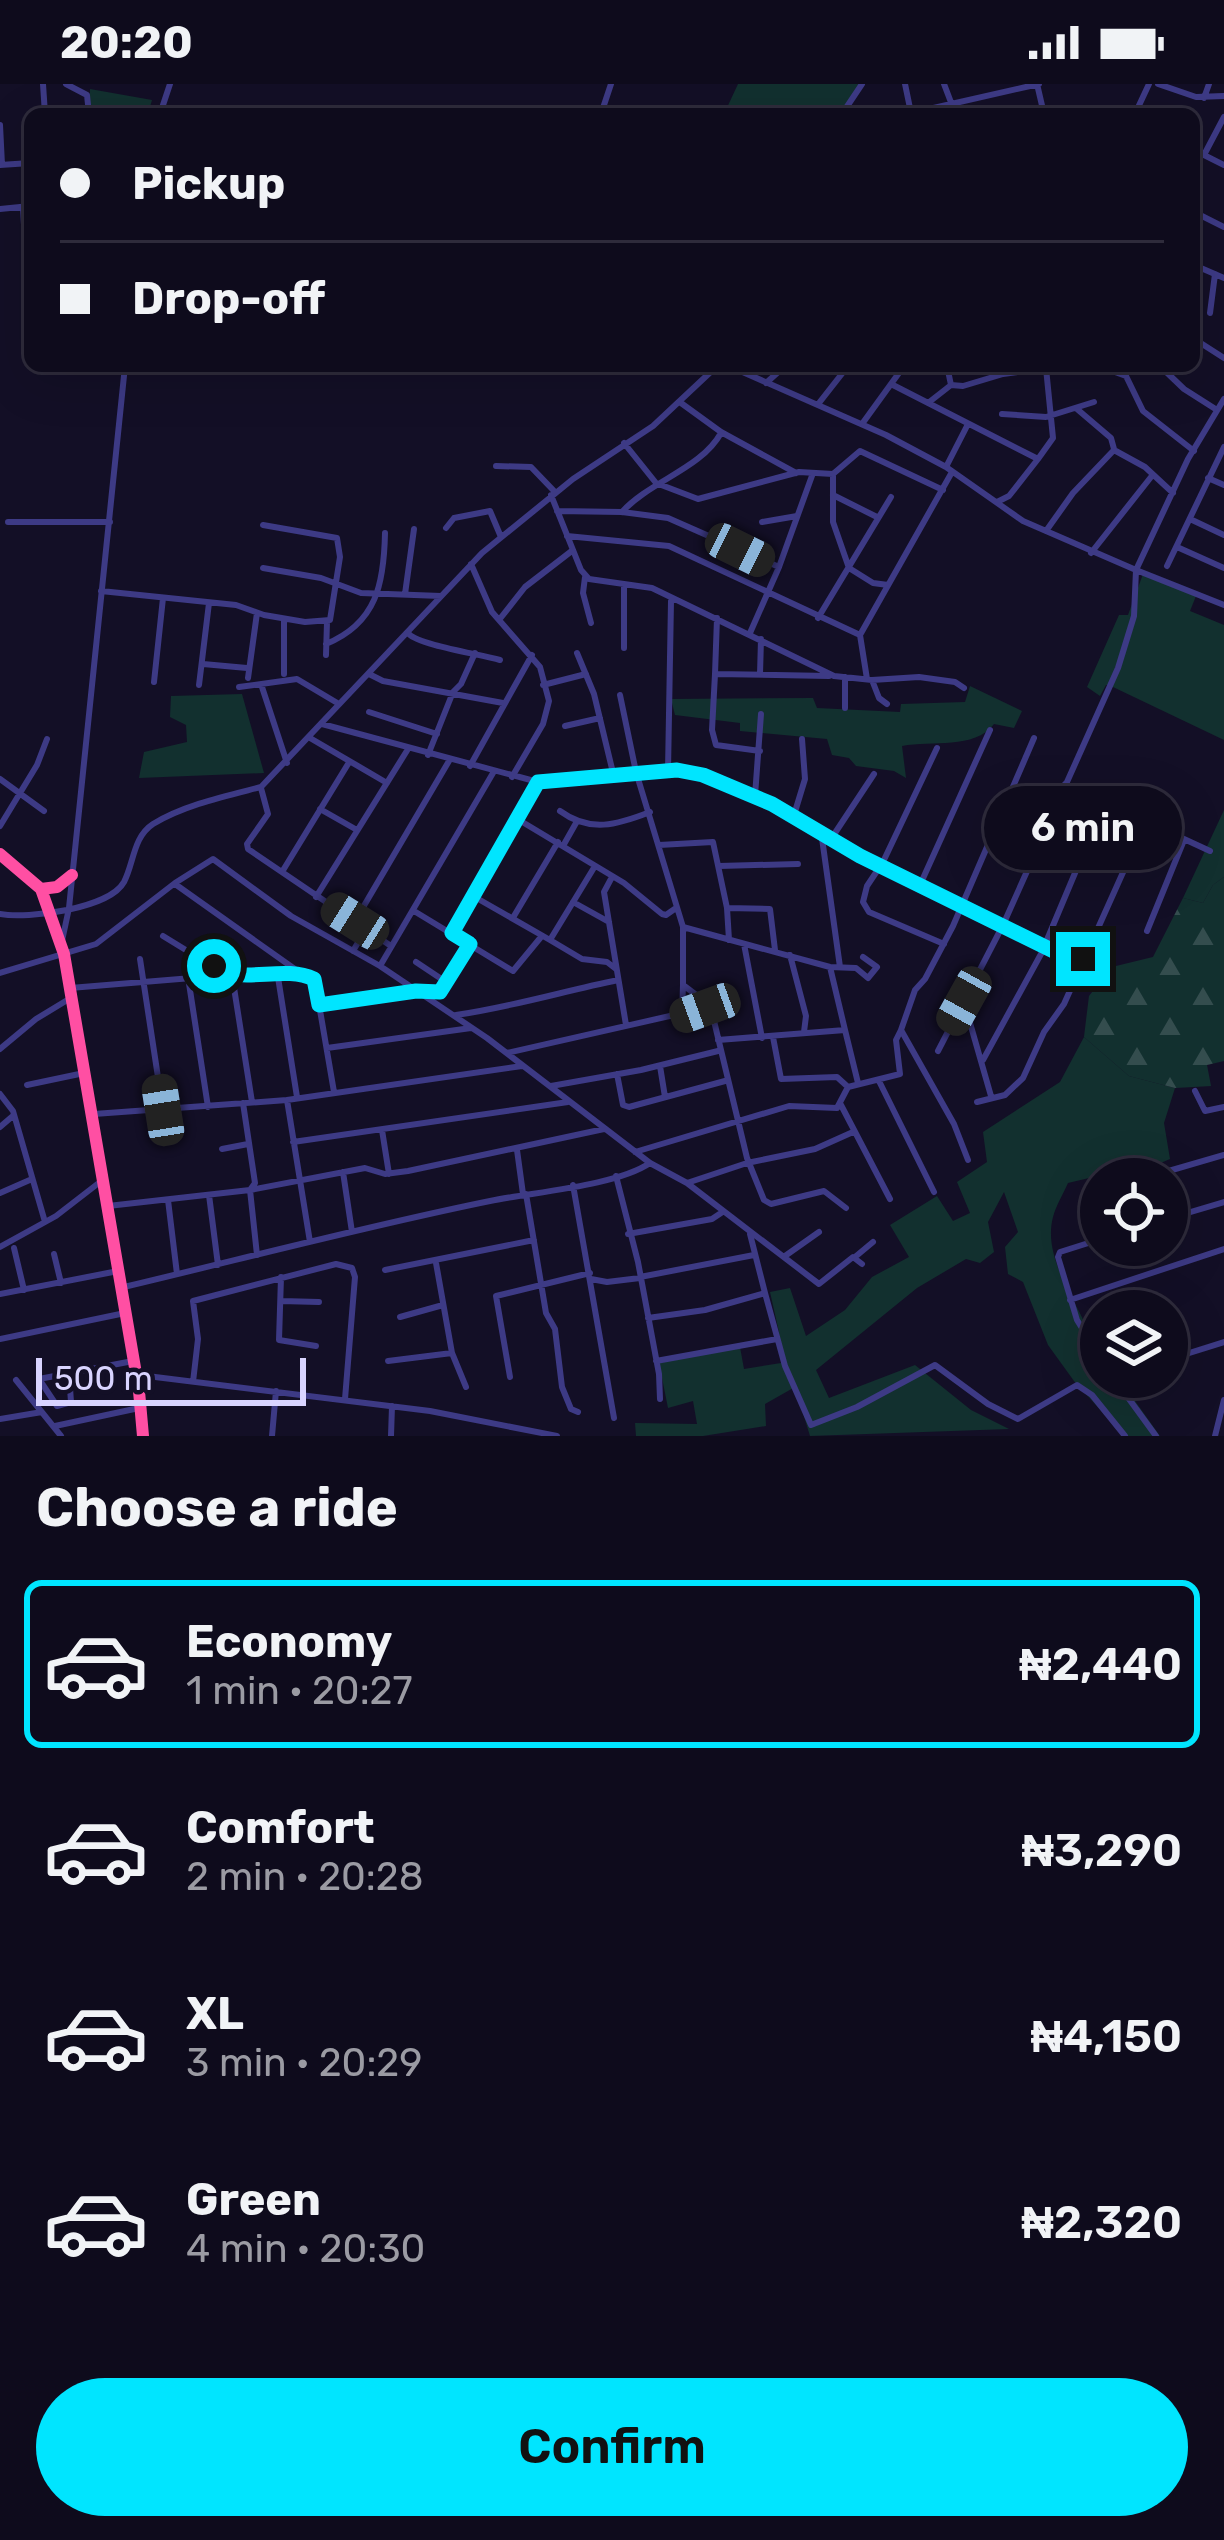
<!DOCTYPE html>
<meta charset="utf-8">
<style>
:root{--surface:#0e0b1c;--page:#1c1929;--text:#f1f3f6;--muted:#9b9ba3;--line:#2e2b3b;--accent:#00e5ff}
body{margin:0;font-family:Rubik,sans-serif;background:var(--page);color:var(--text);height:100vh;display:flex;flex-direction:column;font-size:45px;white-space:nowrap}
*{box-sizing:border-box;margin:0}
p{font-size:39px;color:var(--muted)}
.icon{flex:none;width:66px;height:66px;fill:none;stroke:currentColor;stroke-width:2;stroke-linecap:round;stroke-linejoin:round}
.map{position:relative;height:1352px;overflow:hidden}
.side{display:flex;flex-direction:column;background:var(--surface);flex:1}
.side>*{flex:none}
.guide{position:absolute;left:24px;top:24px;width:1176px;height:264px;border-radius:18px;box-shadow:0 12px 48px #0002,0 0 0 3px var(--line);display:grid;align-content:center;height:264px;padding:0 36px;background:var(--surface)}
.controls{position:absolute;left:1080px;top:1074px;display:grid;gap:24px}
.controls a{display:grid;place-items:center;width:108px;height:108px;border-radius:50%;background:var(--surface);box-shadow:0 12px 48px #0002,0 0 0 3px var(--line);font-size:60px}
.scale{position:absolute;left:36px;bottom:30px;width:270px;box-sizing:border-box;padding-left:12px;border:6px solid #d9d4ff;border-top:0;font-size:33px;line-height:42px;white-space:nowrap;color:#d9d4ff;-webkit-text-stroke:9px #130f26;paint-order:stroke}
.end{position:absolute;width:54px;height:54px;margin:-27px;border:15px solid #00e5ff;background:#111;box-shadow:0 0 0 6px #111}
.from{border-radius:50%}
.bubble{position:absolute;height:84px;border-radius:42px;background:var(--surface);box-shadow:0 12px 48px #0002,0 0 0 3px var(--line);font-size:39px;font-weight:600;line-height:84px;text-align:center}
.car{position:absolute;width:36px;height:72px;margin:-36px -18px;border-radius:15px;box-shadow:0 0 9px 3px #0007;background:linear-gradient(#222 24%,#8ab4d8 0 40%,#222 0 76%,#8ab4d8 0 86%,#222 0)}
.guide b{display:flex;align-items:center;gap:42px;height:114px;font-size:45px}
.guide b+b{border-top:3px solid var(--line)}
.guide i{width:30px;height:30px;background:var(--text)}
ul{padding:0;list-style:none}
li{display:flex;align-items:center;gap:36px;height:168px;margin:0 24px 18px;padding:0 12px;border:6px solid transparent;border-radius:18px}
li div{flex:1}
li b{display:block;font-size:45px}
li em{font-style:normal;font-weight:600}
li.selected{border-color:var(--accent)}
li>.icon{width:108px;height:108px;stroke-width:1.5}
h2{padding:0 36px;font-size:54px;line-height:144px}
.primary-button{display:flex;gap:24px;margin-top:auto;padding:24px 36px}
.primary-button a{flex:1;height:138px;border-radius:72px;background:var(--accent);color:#111;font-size:48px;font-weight:600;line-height:138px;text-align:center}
.status{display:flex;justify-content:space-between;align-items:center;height:84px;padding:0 60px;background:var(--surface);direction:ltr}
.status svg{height:33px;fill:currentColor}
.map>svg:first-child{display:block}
.grass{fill:#12302f}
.forest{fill:url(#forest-firs)}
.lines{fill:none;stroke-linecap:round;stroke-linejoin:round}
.minor{stroke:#3d3a85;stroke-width:6}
.highway{stroke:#ff4fa3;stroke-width:12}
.route{stroke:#00e5ff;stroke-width:15}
</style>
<div class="status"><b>20:20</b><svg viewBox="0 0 49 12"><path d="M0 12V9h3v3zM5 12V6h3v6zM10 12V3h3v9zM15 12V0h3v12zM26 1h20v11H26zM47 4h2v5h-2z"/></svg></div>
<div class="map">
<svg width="1224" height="1352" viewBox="0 0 1224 1352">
<defs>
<pattern id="forest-firs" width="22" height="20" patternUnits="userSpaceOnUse" patternTransform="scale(3)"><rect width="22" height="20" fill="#12302f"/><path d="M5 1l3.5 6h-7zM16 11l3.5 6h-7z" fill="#344d4e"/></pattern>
</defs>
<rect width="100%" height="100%" fill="#130f26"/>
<path class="grass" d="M738,0H864L844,30H724Z
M90,5L152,16L148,30H90Z
M1143,490L1196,512L1190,527L1224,541V656L1113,603L1106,601L1100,612L1087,603L1119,531H1128Z
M970,602L1022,627L1014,644L994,640C974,666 932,656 902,662L906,694L894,687L856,682L849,674L832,671L827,655L740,647V639L675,631L671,615L813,614L817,624L900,628L901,620L965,618Z
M242,610L264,689L139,694L144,668L187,658L186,641L170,633L171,612Z
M1224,726V793L1213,801L1203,819L1183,814Z
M1084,953L1129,992L1175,1004L1164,1039L1170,1075L1123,1095L1089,1094L1068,1099C1063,1110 1056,1122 1053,1133C1039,1186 1101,1241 1101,1293H1118L1160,1352H1124L1074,1297L1048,1261L1023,1198L1008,1190L1005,1163L1018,1148L1004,1108L988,1138L994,1168L980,1179L966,1175L917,1204L816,1286L829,1314L915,1281L971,1326L1009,1345L810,1352L795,1303L765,1320L766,1342L703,1352H636L635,1339L697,1340L693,1317L668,1324L659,1279L740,1263L744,1285L781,1279L779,1248L770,1208L790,1204L806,1252L845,1226L872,1193L909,1173L890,1141L937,1112L953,1137L970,1129L957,1098L987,1078L983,1048L1060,998Z"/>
<path class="forest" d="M1224,793V977L1207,981L1211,1002L1175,1004L1129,992L1084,953L1089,912L1112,883L1153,873L1183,814L1203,819L1213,801Z"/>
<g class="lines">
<path class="minor" d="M43,0L45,30
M66,0L87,11L89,30
M905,0L911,29
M944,0L952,21
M1037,0L1044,30
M1158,0L1196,13L1224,12
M1204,14L1209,0
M160,30L170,0
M601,30L611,0
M842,30L862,0
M907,30L1039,0
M1135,30L1149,0
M0,41L2,81
M1194,66L1224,81
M1204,71L1224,33
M0,81L30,79
M23,123L30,246
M0,125L30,122
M1194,128L1224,143
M1194,181L1224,194
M1210,229L1215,190
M1199,258L1224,274
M729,282L886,351L946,383L1023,437L1136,486L1188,375L1224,315
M947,282L951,301
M1111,282L1115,288L1126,292L1143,327L1194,367
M1160,282L1184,305L1217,326
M766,299L785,282
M891,300L1038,375L1053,354L1046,284
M681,319L721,348L796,389
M819,319L848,282
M928,319L951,301L963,302L1003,290L1059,282
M1077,325L1111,354L1114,365
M1002,330L1046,333L1094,318
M862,340L904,282
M624,359L656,399L698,415L799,388L833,390L860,367L943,406
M496,382L531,383L555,408
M946,383L968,340
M833,391V438L849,484L873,499L888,501
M1208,394L1224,401
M551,411L581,486L589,495L652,504L834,592L872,596L919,593L955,598L964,604
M833,411L877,433
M997,418L1009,412L1038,375
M557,427L622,428L668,434L779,483
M622,428C650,397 701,385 721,349
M1190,435L1224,451
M8,438H110
M762,438L797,432
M446,444L454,434L490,427L501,453
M1046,447L1073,409L1114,366L1145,383L1173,409
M567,452L669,462L860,551
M1177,463L1224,484
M1091,469L1151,393
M471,480L492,528L540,583L549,617L543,640L512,693
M1167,482L1224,363
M263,484L321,494L361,509L441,512
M585,493L583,509L591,539
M624,500V564
M101,507L236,521L264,531L305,538L330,536L340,473L337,454L263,441
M405,510L414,445
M717,534L715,590L829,592
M818,534L891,413
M499,536L525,503L573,466
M750,549L779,483L813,389
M409,550C419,561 479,570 500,576
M326,560C377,539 384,499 385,449
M577,569L594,610L614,693
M326,571L327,538
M203,580L247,584
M284,590V535
M369,590L383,597L503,619
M715,590L712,646L716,661L760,667
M760,590L761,555
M248,594L257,529
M867,595L860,551L952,388
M872,596L879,614L887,620
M154,598L163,514
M261,600L287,679
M199,601L209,519
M543,601L586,590
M239,603L297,595L339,620
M620,611L636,688L683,843V901L699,913L714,937L747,1074L764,1116L771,1120L824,1107L846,1124
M845,624V593
M369,628L437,650
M322,640L538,698L678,686L703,691L772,720L860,773L1080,880
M565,642L600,634
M310,654L387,699
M937,664L883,778L867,802L863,818L869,828L944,860
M428,671L453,608L461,600L475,569
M470,682L532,571
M668,687L671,517
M0,695L44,727
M1065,700L1210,767
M261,704L268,730L247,760L248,765L391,862
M755,712L761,630
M320,725L357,746
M560,727C590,749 617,741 650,728
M794,731L805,695L802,655
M519,736L624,799L662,830L666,831L676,824
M0,742L37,681L47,655
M821,747L840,883
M831,755L874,690
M659,761L713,758L727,824L729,856
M563,762L576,739
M719,782L798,780
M282,788L348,680
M612,793L604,808L626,941
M175,800L299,888
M920,801L990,646
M473,812L550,856L595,782
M316,813L408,665
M573,818L609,838
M727,824L770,825L775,866
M414,827L513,887L541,853
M0,830C28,835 109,825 124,798C134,779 133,753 153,740C184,721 226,712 261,703L482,469L573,395L653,342L717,282
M514,832L558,758
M355,837L449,677
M683,843L830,883L856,884L868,894L877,883L863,873
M1147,847L1184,756
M452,849L538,698
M163,852L225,890
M550,856L582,875L607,878L616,885
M62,857L69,824L125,282
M744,860L762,954
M353,867L366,845
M790,871L806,932L804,948
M140,875L163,1026
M416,878L446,898
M380,882L493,689
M830,883L845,946
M277,887L297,1013
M0,889L96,860L175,799L213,775L291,832L380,882L487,954L650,1079L687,1099L819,1200L853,1173L862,1180
M232,891L252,1018
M188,893L208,1023
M70,904L277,887L299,888L315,897L334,1008
M964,918L991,1012
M319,921L416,906L438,909L470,860
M456,931C512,923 564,907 618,896
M682,932L683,901
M773,953L781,995L837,993L848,1003
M718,956L845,946L858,999
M327,964L471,944
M0,965L36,935L69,915
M938,967L1003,841L1118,584L1134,532L1136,486L1224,521
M507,969L705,924
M983,976L1041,870L1104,720
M660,982L665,1013
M617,990L623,1021L629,1023L725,997
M879,997L934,1108
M27,1001L84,989
M551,1002L641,986L718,967
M1195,1007L1205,1027L1224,1023
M0,1010L13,1027L45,1138
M287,1016L310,1158
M977,1018L1005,1011L1023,994L1044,948L1064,920L1146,737
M243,1019L255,1099L250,1106L257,1171
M841,1021L890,1115
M94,1030L287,1016L522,982
M0,1043L14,1031
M382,1046L389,1090
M293,1058L568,1018
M222,1065L248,1060
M517,1066L523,1110
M635,1068L789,1022L837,1024L848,1003L900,990L896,956L901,946
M968,1076L954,1040L901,946L915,906L925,895L953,842L1034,654
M343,1088L352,1148
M616,1092L638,1178L659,1290L660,1315
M1148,1093L1224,1071
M687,1099L747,1079L815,1065L853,1048
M573,1101L614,1334
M0,1109L32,1095
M526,1110L546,1229L555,1245L562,1303L571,1325L578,1328
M209,1111L218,1181
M168,1116L177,1190
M108,1122L250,1106L365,1084L385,1090L408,1087L604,1045
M1167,1135L1224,1118
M628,1150L712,1135L721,1129
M1101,1155L1060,1168L1058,1173L1077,1236L1101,1275
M0,1163L56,1132L100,1098
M14,1164L24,1206
M54,1170L61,1199
M785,1172L819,1148
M855,1173L873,1158
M436,1179L452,1269L466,1303
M385,1186L534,1156
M281,1193L279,1256L316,1262
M640,1193L754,1171
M591,1195L607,1198L640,1194
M124,1203C246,1174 367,1142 490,1117C533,1108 616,1102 650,1079
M765,1209L785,1282L811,1341L857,1323L935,1281L988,1320L1018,1335L1077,1301L1092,1311L1125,1352
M0,1210L118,1187
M1070,1216L1224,1165
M281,1217L319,1218
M400,1233L443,1221
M648,1234L705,1226L765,1209L750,1150
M0,1255L125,1229
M1167,1276L1224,1258
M388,1277L452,1269
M656,1277L777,1255
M69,1290L71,1318L57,1322L39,1295L133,1277
M139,1291L430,1327L557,1352
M510,1293L496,1212L590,1189
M1113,1293L1156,1352
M16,1296L61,1352
M193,1298L198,1255L193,1217L336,1180L352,1184L355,1193L345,1315
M0,1335L42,1328
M55,1342L139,1324
M272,1352L276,1307
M391,1352L392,1322
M1215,1352L1224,1316"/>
<path class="highway" d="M0,770L41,805L64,870L139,1307L143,1352
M41,805L57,803L72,791"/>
</g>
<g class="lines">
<path class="route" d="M214,882C241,902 282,880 314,895L319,921L416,907L440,908L470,860L452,849L538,698L677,686L703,691L772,720L860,772L1080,880L1083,875"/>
</g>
</svg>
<div class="controls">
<a><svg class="icon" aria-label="locate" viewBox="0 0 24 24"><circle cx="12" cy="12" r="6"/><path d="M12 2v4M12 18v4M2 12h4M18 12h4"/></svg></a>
<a><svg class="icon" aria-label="layers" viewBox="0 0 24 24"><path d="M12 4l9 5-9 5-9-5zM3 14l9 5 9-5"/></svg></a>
</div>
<div class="scale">500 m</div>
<i class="end from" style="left:214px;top:882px"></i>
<i class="end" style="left:1083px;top:875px"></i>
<div class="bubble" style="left:984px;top:702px;width:198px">6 min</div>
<i class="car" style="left:740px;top:466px;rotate:116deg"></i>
<i class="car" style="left:355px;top:837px;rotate:302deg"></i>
<i class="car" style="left:964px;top:917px;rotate:209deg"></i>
<i class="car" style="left:705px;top:924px;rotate:250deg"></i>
<i class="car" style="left:163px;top:1026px;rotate:351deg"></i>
<div class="guide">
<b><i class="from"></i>Pickup</b>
<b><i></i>Drop-off</b>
</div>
</div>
<section class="side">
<h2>Choose a ride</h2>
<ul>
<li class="selected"><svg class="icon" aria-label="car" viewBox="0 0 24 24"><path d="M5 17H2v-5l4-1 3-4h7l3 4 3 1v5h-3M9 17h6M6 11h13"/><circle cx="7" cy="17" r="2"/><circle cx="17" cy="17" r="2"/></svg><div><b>Economy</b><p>1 min · 20:27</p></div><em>₦2,440</em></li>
<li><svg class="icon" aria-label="car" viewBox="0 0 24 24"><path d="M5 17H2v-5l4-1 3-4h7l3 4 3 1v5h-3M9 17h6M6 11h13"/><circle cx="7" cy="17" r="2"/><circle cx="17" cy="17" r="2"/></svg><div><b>Comfort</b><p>2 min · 20:28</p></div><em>₦3,290</em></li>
<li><svg class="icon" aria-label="car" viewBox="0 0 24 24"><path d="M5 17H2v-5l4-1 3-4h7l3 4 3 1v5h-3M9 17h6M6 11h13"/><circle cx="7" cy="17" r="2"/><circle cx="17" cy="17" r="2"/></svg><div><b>XL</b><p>3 min · 20:29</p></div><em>₦4,150</em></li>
<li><svg class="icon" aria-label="car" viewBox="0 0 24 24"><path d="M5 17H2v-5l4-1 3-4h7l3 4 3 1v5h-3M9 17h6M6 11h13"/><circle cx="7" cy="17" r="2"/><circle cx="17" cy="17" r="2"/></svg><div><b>Green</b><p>4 min · 20:30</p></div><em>₦2,320</em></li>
</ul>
<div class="primary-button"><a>Confirm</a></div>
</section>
